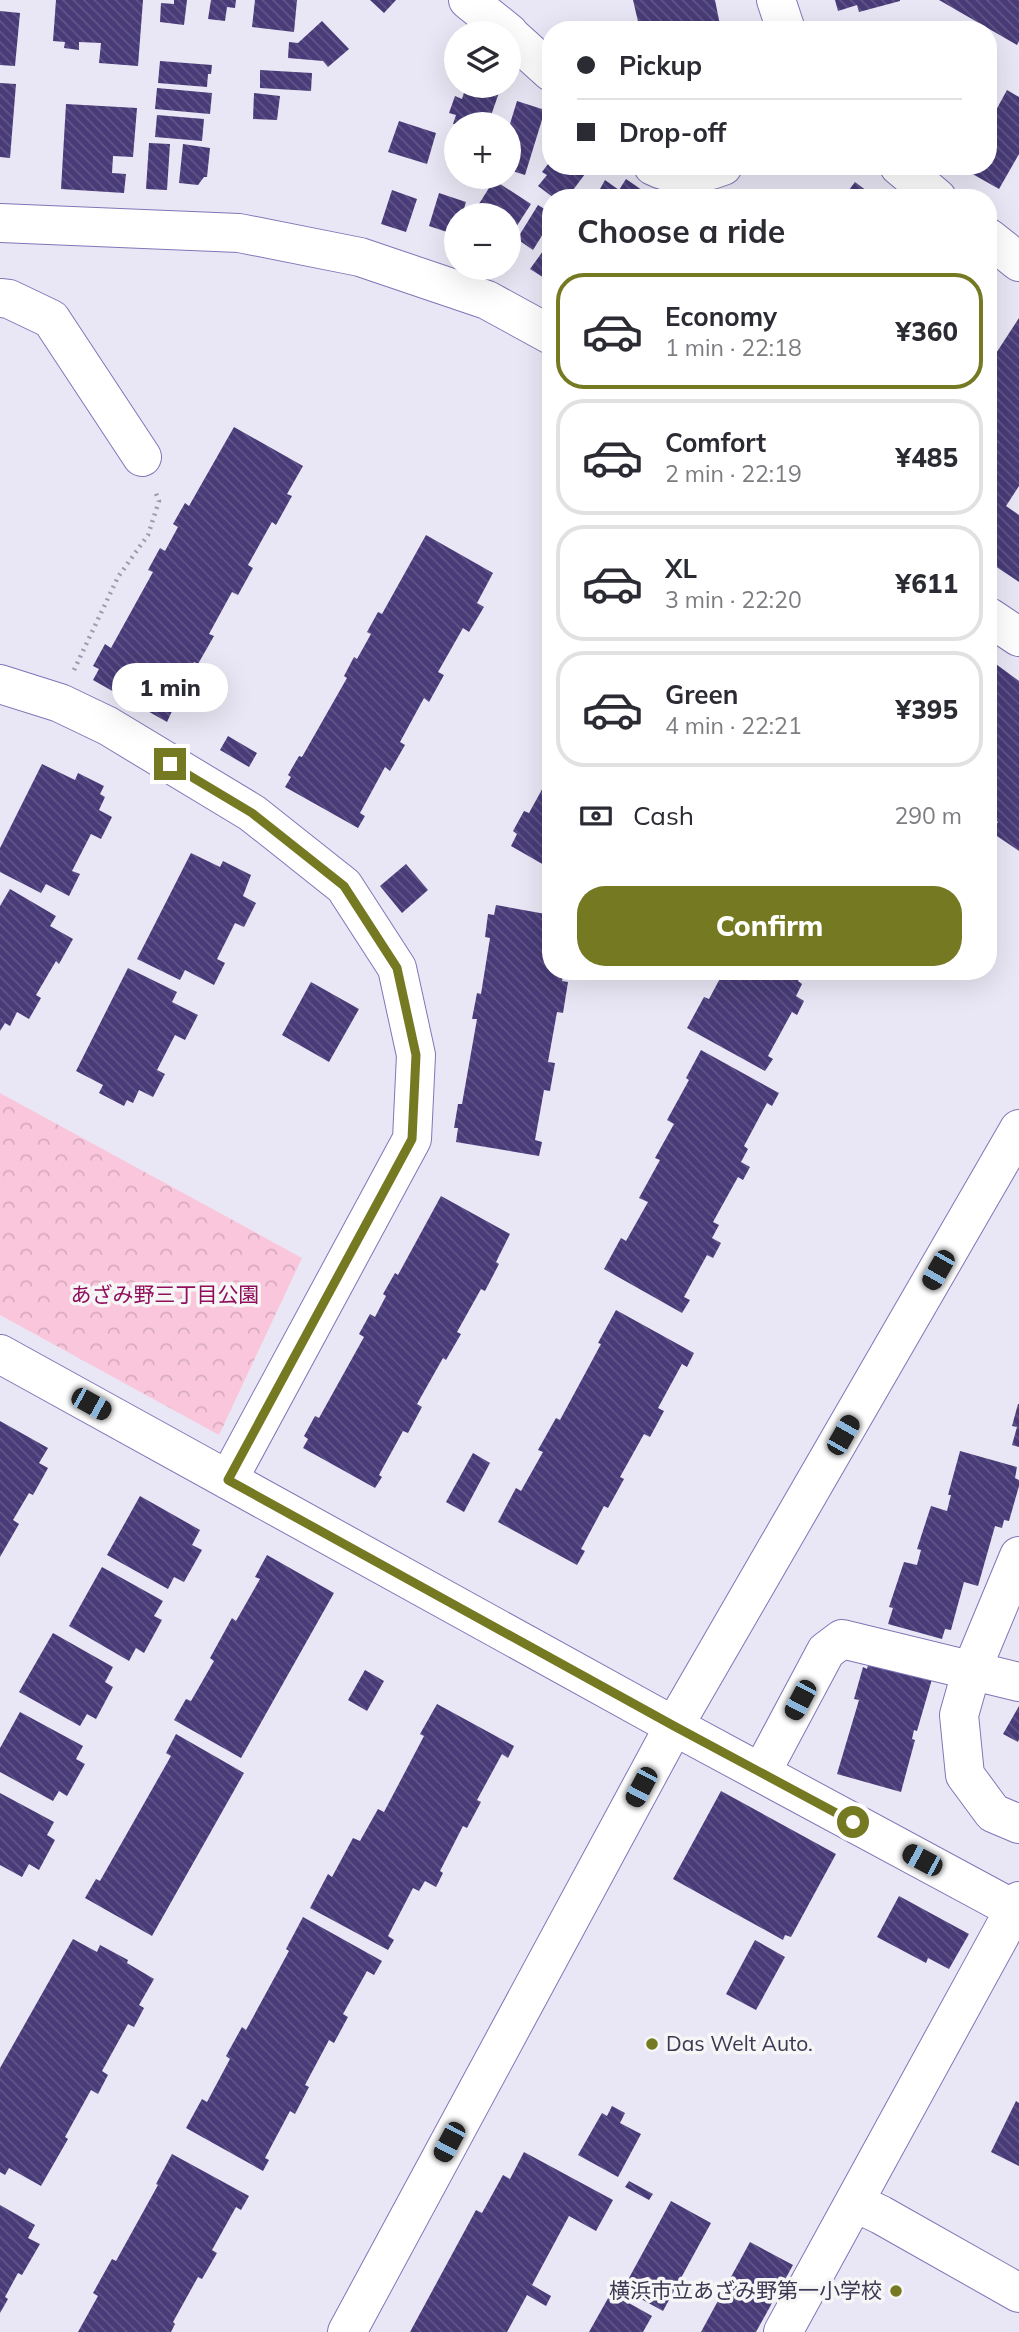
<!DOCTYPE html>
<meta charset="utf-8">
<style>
:root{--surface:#fff;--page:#f2f2f3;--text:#2b2b33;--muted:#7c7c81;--line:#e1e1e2;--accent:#757921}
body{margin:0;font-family:Mulish,"Noto Sans JP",sans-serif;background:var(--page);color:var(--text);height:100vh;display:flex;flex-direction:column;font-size:26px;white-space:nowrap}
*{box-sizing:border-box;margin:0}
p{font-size:23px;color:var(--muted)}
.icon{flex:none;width:38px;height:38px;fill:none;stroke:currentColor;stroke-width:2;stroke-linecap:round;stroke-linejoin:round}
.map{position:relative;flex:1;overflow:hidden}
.sheet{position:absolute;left:542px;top:189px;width:455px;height:791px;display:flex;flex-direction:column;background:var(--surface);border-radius:28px;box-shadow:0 7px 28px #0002}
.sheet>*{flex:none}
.banner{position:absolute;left:542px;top:21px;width:455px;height:154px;border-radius:28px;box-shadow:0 7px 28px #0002;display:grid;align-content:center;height:154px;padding:0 35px;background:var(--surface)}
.fabs{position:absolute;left:444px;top:21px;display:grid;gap:14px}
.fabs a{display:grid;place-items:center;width:77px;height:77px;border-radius:50%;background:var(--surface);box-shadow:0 7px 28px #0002;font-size:35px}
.end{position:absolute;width:32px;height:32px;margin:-16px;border:9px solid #757921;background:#fff;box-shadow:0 0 0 4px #fff}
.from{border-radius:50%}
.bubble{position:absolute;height:49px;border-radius:24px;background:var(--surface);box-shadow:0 7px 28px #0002;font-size:23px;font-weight:800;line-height:49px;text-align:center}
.car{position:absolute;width:21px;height:42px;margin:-21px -10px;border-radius:9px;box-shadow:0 0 5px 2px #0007;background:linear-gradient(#222 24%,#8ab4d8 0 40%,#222 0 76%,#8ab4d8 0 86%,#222 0)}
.banner b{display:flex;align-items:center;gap:24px;height:66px;font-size:26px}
.banner b+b{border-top:2px solid var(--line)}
.banner i{width:18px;height:18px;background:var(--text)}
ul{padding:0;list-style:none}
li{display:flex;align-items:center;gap:21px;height:116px;margin:0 14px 10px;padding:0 21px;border:4px solid var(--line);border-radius:28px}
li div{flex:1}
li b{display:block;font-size:26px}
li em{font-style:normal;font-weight:800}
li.on{border-color:var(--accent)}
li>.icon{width:63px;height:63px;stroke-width:1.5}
h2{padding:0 35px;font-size:32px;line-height:84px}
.pay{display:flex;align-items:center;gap:18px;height:77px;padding:0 35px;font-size:26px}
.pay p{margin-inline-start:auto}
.cta{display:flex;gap:14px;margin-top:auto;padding:14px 35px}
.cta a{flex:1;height:80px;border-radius:28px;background:var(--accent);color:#fff;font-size:28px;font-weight:800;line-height:80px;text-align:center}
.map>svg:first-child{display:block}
.park{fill:url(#park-crowns)}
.building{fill:url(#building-back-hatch)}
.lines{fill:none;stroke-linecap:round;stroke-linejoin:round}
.minor-casing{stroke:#8175b7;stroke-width:40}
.path{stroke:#9f9baf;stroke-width:4.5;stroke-dasharray:2 5;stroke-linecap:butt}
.minor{stroke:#fff;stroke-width:38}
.route{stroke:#757921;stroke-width:9}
.poi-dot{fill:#757921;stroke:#f6f6f6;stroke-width:2.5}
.labels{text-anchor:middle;stroke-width:7;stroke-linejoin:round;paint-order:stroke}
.park-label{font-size:21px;fill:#910e5b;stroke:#f6f6f6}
.poi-label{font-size:21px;fill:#3c3753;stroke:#f6f6f6;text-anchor:start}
</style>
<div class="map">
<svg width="1019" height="2332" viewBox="0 0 1019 2332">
<defs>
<pattern id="park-crowns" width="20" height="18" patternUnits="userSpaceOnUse" patternTransform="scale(1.75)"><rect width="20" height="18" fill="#fac6db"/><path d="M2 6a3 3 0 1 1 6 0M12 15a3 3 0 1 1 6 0" fill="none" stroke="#d7abbe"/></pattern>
<pattern id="building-back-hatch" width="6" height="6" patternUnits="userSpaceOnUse" patternTransform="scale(1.75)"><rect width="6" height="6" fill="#483b77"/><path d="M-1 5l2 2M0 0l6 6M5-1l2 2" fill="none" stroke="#615688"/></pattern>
</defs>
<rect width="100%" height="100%" fill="#e9e7f5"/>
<path class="park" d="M0,1093L302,1258L219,1435L0,1315Z"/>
<path class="building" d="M56,0H143L138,66L99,63L101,43L79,42V50L64,48L65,42L53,41Z
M174,0H187L184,25L160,22L161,3L174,4Z
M211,0H236L235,8L227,7L225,21L208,19Z
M255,0H297L294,32L252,27Z
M370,0H396L384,13Z
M633,0H715L721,30H640Z
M835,0H900V1L859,12L857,5L838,11Z
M939,0H1019V41L1017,45Z
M0,11L20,13L15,66L0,65Z
M322,21L349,49L328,67L323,61L288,58L289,42L298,43Z
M160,61L212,65L211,74H208L207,87L158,83Z
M260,70L312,73L311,91L260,88Z
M0,83L16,84L10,158L0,157Z
M466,86L501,87L488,124H453L456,115L449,113L455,96L462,99Z
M157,88L212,93L210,114L155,109Z
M1007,90L1019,97V154L999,189L969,172L972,166H989V123Z
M254,93L280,96L277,120L253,119Z
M517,101L545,110L525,175L509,170V127Z
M66,104L137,108L133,157L113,156L112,173L126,174L124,193L61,189Z
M157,115L204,119L202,141L155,137Z
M399,121L436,133L427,164L388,152Z
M149,143L170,144L167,190L146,189Z
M183,144L210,148L207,177H204L198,185L179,183Z
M551,160V166H591L567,198H554L538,186L547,175L542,172Z
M626,179L642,190L637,198H595L605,180L619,190Z
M494,180L531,204L509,238V215H472Z
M855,182L876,198H843Z
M392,190L417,199L406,232L381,224Z
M439,193L466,202L462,215H457L456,235L429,226Z
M538,205L551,213V221L533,250L517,239Z
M551,240V277L549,281L530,269Z
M1019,318V486L1006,506L1019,515V582L989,562V364Z
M234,427L303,466L287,494L292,496L276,525L272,522L248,565L253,568L238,595L232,592L209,634L214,636L198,664L194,662L169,707L173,709L167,722L93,680L99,669L93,666L105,644L111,648L153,572L148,570L160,548L165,551L178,527L173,524L185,503L189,506Z
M426,535L493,573L477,603L484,607L469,632L463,628L438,672L444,675L429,702L424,698L400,742L405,745L390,771L385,767L360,813L365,816L358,828L285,787L291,777L288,775L299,756L302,757L347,678L344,676L354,657L357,659L371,634L367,632L378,612L382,614Z
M989,659L1019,681V851L991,832L998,822L989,815Z
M228,736L257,753L249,767L220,750Z
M42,764L75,780L78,773L104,786L100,794L105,797L99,810L112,817L101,839L91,834L72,871L80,874L69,896L46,884L41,893L0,872V848Z
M551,773V869L511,846L517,834L513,831L524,811L529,813Z
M191,853L220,867L223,861L251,875L243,896L256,903L244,927L235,923L217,959L225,963L214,985L185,970L180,980L137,959Z
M406,864L428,890L402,913L380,886Z
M10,889L56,916L50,926L73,939L59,964L56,961L36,995L41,998L29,1019L17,1012L10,1026L5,1023L0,1031V906Z
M496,905L551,915V971H564L562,981L568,982L563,1013L557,1012L548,1062L555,1063L550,1091L544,1090L535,1140L542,1142L539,1156L456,1142L458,1128H454L458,1104H462L477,1019H472L477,993L481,994L490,938L485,937L488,914L494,915Z
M128,968L177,992L172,1002L198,1015L185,1040L175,1035L157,1070L165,1074L153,1097L139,1090L133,1103L127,1100L124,1106L99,1093L103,1085L76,1071Z
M724,971H803L798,981L802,984L796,996L804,1001L797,1015L792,1012L768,1056L773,1059L765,1071L687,1028L704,997L709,999Z
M311,982L359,1009L329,1062L282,1035Z
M701,1050L779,1093L772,1106L767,1103L744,1146L748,1149L741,1162L750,1167L743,1180L738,1177L713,1222L719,1225L712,1238L721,1243L713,1258L707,1255L684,1297L690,1300L682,1313L604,1269L621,1238L626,1241L648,1202L639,1198L660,1160L655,1158L674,1124L667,1120L689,1080L686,1078Z
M441,1196L510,1234L496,1262L499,1264L485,1291L481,1289L457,1332L461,1334L446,1360L443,1358L417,1404L422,1407L408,1433L403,1431L379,1475L382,1477L375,1488L303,1448L308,1439L304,1436L315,1416L319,1418L364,1337L359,1334L370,1314L375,1317L386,1296L383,1294L395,1273L398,1275Z
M616,1310L694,1353L687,1367L682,1364L658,1408L664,1411L650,1437L644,1434L620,1477L624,1479L608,1508L604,1506L581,1549L585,1551L577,1565L498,1522L516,1488L521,1491L543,1452L538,1450L556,1418L560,1420L601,1344L598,1343Z
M1018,1404H1019V1447L1012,1445L1017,1427L1012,1426Z
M0,1421L48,1448L39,1463L48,1468L33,1495L29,1493L13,1520L19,1524L0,1557Z
M960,1451L1017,1467L1015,1478L1019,1480V1486L1009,1521L1004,1520L1002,1528L995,1526L978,1586L964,1582L951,1630L945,1629L942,1639L888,1624L893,1608L889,1607L904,1562L917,1565L921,1550L917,1549L931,1506L947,1511L951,1495H948Z
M473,1453L490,1463L464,1512L446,1502Z
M140,1496L200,1530L192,1545L202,1550L184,1582L174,1577L168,1589L107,1555Z
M267,1555L334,1593L241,1758L174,1720L186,1699L191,1701L214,1661L210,1658L232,1618L236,1621L260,1579L255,1577Z
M102,1567L163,1601L154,1616L162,1620L144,1653L136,1648L129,1661L69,1626Z
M53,1633L113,1667L105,1682L113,1687L96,1719L87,1714L80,1726L19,1692Z
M871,1654L932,1679L917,1731L914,1730L912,1739L915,1740L901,1792L837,1774L859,1700L854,1699L863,1667L867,1669Z
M365,1670L384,1681L367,1711L348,1700Z
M437,1704L514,1746L508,1758L502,1754L477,1800L481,1802L467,1828L463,1826L440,1871L443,1873L436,1887L425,1881L419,1891L413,1888L388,1936L394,1940L388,1950L310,1908L328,1874L332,1877L353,1838L360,1841L378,1809L384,1812L424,1736L420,1734Z
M1019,1706V1739L1018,1742L1003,1734Z
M20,1712L83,1746L76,1759L85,1764L67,1796L59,1791L53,1801L0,1772V1748Z
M176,1734L244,1773L152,1936L85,1898L96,1879L100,1881L171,1756L166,1753Z
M721,1791L836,1854L791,1937L785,1935L783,1940L673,1879Z
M0,1793L54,1822L47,1835L55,1840L39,1870L29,1864L22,1877L0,1865Z
M899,1896L969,1934L949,1969L928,1958L926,1963L877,1937Z
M303,1917L382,1961L374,1975L367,1971L343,2014L348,2017L334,2043L329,2040L305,2085L309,2087L295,2114L290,2111L265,2158L269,2160L263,2171L186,2128L202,2099L207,2102L230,2059L226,2056L242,2027L246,2030L289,1951L286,1949Z
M73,1939L97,1952L100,1945L128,1960L127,1963L154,1979L139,2005L144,2008L134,2027L128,2024L102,2071L108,2075L98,2094L91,2090L65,2137L68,2139L41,2186L9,2168L5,2175L0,2172V2068Z
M755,1940L785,1957L756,2010L726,1994Z
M1016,2101L1019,2103V2166L991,2152Z
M612,2106L625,2113L620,2123L641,2134L618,2177L578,2155L602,2113L607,2116Z
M524,2152L613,2200L596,2231L569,2216L532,2285L551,2296L546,2306L527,2295L507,2332H410L476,2210L482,2213L503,2175L510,2179Z
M172,2154L249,2196L241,2210L236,2207L212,2250L217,2253L202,2279L198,2277L173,2322L175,2324L171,2332H78L98,2296L93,2293L112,2259L116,2261L158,2185L156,2184Z
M629,2181L653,2194L649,2200L625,2187Z
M671,2201L711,2223L663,2311L623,2289Z
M0,2205L35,2225L28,2238L40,2244L22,2275L18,2273L5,2297L8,2299L0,2313Z
M750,2242L793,2265L756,2332H701Z
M611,2293L652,2316L643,2332H589Z"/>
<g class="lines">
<defs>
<path id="minor" d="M468,0L509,33
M776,0L786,30
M509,34L551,72
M653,166C676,178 700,175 723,166
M899,166L937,198
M0,223L239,233L360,257L487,300L551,335
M989,238L1019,262
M0,298L9,299L51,319L142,457
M989,617L1019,637
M0,684L60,703L108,726L252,813L344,886L397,968L416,1055L412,1139L228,1480
M0,1354L674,1726L1019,1912
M1019,1556L972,1669L959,1715L965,1775L993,1813L1019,1824
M761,1773L826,1651L842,1639L1019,1682
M856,2203L881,2215L1019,2293
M347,2332L674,1726L1019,1129
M783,2332L1019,1901"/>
</defs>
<use href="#minor" class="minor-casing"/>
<path class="path" d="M74,670L118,577L148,535L159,501L155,491"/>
<use href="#minor" class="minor"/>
</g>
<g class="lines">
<path class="route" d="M170,764L252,813L344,886L397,968L416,1055L412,1139L228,1480L674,1726L853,1822"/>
</g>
<g class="poi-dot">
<circle cx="652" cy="2044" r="7"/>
<circle cx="896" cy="2291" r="7"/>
</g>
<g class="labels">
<g class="park-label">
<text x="165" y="1302">あざみ野三丁目公園</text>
</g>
<g class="poi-label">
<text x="666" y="2051">Das Welt Auto.</text>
<text x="882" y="2298" text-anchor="end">横浜市立あざみ野第一小学校</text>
</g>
</g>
</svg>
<div class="fabs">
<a><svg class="icon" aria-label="layers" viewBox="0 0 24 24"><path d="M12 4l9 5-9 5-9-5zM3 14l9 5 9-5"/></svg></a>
<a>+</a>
<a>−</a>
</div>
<i class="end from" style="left:853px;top:1822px"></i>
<i class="end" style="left:170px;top:764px"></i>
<div class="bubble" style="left:112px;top:663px;width:116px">1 min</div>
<i class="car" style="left:938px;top:1270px;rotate:210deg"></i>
<i class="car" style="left:91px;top:1404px;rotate:119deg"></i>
<i class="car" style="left:843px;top:1435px;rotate:30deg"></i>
<i class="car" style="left:800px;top:1700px;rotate:208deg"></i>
<i class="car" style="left:641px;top:1787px;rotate:208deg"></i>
<i class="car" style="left:922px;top:1860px;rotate:298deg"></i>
<i class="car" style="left:449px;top:2142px;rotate:208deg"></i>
<div class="banner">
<b><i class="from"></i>Pickup</b>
<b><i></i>Drop-off</b>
</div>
<section class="sheet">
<h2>Choose a ride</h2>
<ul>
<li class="on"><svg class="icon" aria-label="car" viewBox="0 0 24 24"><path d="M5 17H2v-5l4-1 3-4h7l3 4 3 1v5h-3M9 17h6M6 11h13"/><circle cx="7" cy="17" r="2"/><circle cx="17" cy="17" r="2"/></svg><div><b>Economy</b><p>1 min · 22:18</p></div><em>¥360</em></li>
<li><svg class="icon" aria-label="car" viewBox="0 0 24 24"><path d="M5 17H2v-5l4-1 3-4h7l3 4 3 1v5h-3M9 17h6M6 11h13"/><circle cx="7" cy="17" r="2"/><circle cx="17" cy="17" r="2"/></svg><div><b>Comfort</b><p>2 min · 22:19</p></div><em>¥485</em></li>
<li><svg class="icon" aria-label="car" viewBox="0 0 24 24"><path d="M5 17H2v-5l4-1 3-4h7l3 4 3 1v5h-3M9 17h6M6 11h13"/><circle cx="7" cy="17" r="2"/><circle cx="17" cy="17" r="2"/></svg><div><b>XL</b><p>3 min · 22:20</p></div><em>¥611</em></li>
<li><svg class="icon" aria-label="car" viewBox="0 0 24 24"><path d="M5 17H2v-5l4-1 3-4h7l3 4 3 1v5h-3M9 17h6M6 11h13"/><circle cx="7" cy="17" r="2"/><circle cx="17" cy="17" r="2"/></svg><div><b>Green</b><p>4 min · 22:21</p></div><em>¥395</em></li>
</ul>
<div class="pay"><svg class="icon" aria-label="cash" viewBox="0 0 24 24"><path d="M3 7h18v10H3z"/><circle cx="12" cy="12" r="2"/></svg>Cash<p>290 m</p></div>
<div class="cta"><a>Confirm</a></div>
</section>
</div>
